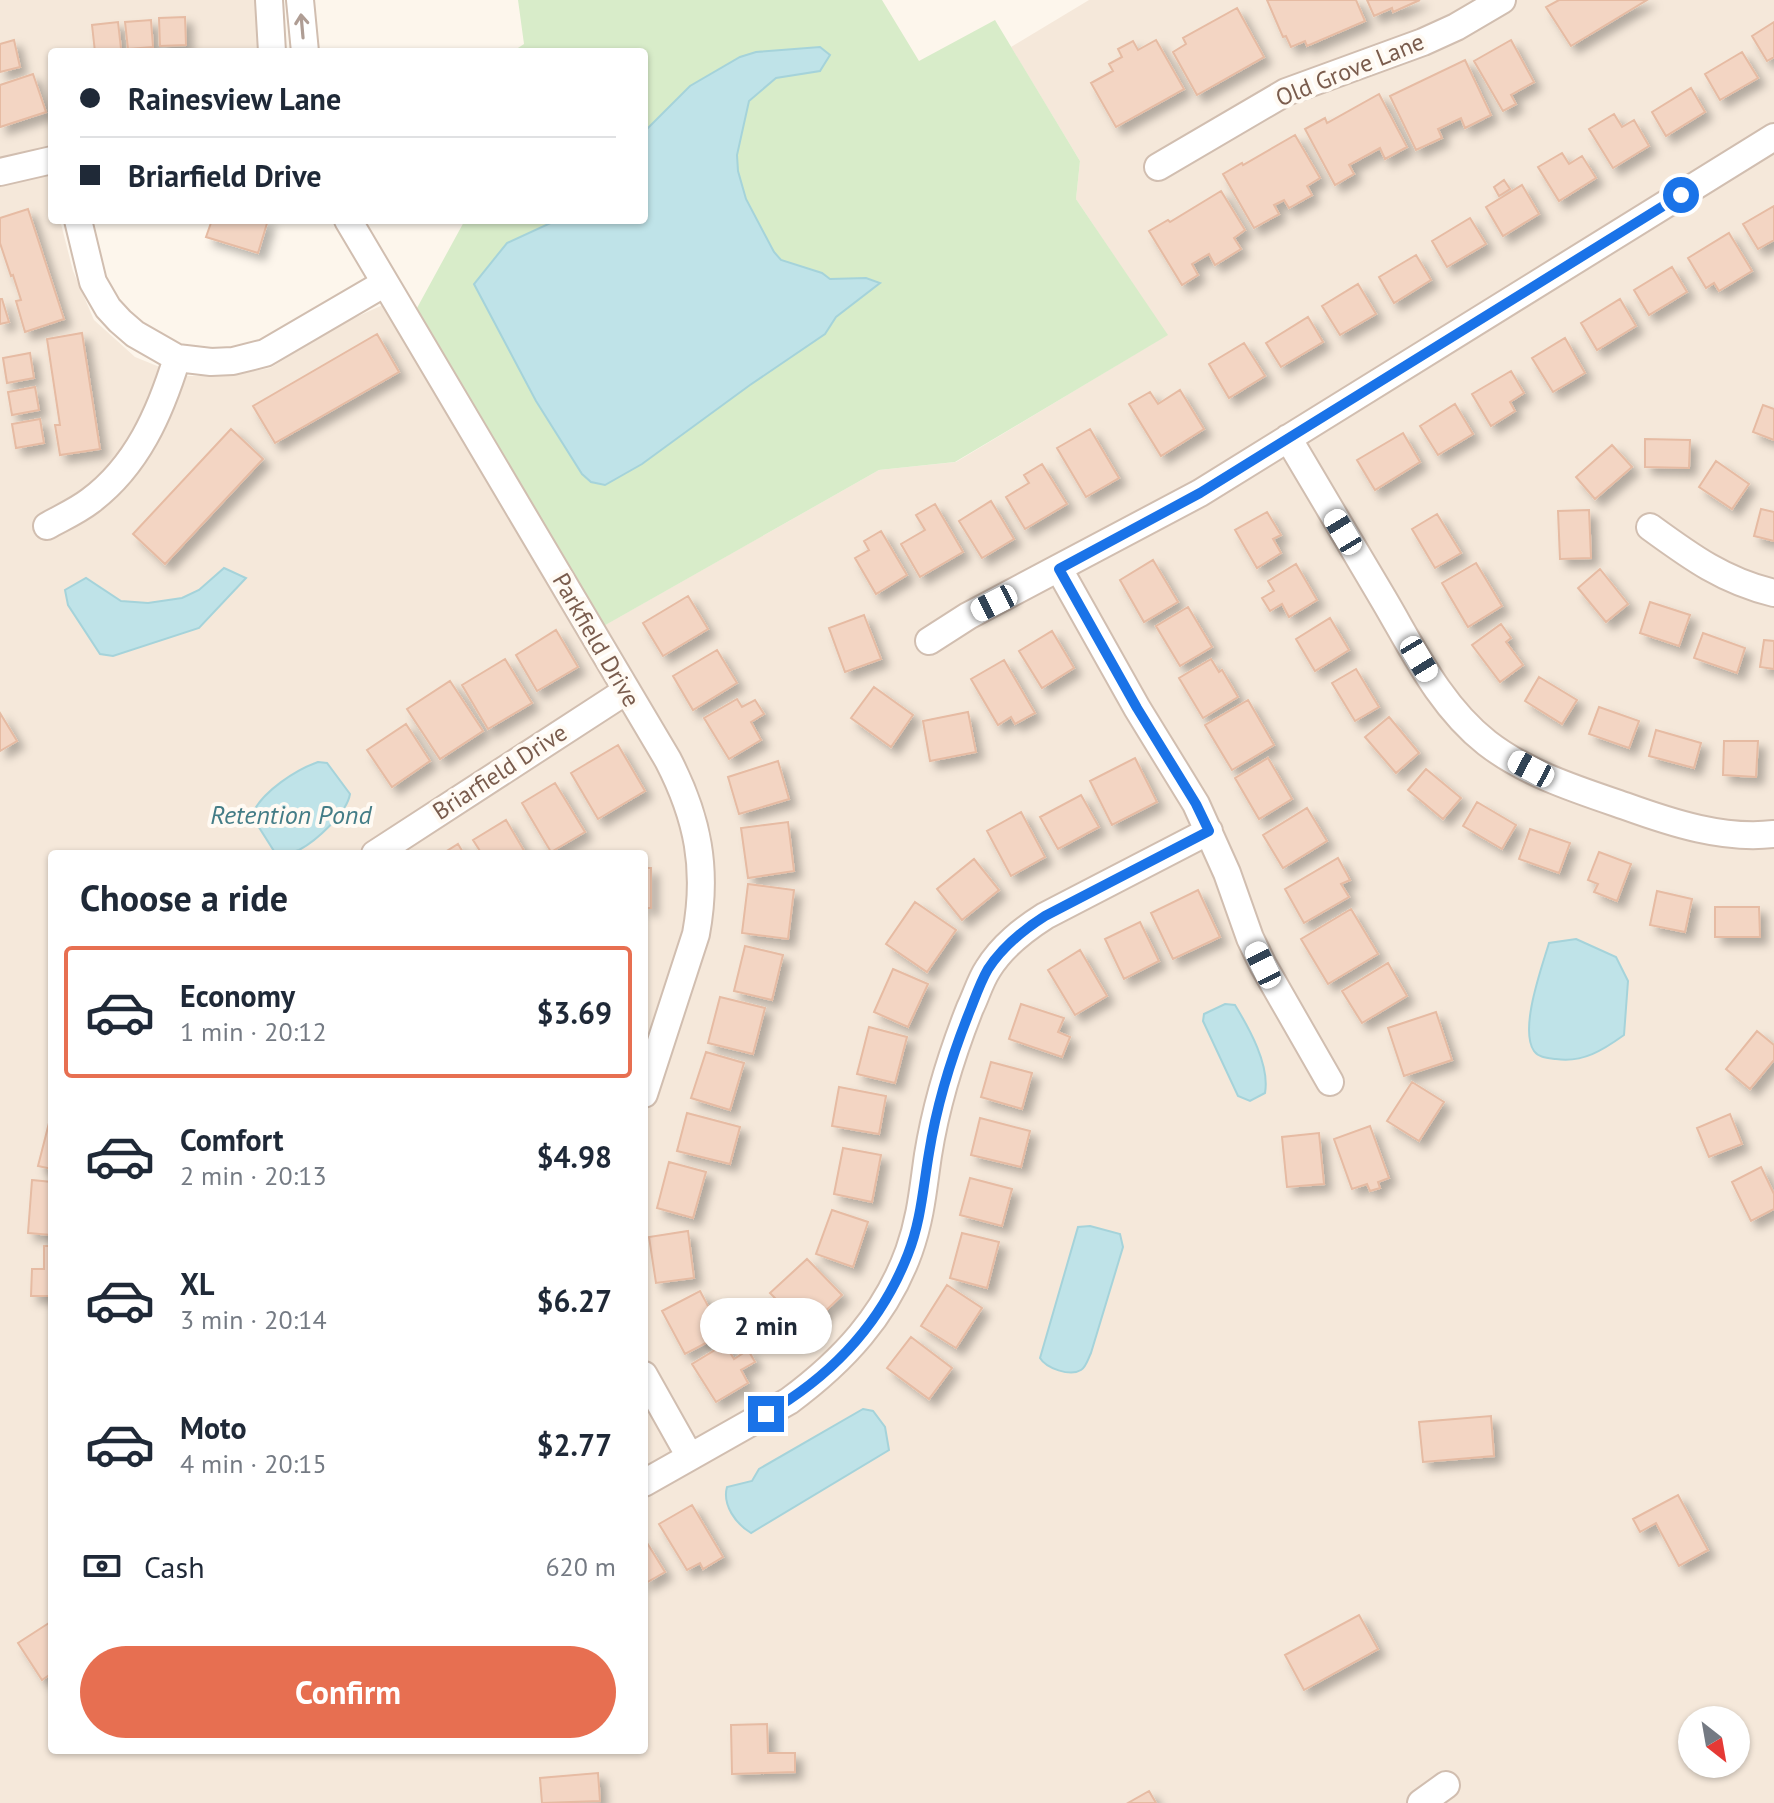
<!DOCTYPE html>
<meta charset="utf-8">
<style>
:root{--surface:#fff;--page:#f6f6f7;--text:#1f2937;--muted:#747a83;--line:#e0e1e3;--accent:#e76f51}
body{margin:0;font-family:"PT Sans",sans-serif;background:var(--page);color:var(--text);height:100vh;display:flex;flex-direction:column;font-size:30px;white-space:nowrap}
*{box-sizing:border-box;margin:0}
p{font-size:26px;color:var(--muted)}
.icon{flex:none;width:44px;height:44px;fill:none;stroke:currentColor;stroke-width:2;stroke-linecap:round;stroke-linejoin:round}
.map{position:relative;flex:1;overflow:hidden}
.side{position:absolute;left:48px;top:850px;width:600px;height:904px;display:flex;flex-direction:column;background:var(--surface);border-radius:8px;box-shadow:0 2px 6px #0004}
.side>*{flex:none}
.hud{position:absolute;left:48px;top:48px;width:600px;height:176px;border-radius:8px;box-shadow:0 2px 6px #0004;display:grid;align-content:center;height:176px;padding:0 32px;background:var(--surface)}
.needle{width:52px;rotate:149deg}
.fabs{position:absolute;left:1678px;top:1706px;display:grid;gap:16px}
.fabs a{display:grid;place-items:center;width:72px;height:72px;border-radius:50%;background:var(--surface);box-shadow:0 2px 6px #0004;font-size:40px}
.end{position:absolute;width:36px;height:36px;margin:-18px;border:10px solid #1a73e8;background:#fff;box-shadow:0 0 0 4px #fff}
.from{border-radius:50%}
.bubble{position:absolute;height:56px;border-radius:28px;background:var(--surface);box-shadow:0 2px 6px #0004;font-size:26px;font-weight:700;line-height:56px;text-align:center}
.car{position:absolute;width:24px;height:48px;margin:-24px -12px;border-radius:10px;box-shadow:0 0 6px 2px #0007;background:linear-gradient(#fff 24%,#345 0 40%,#fff 0 76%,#345 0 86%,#fff 0)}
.hud b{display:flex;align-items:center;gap:28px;height:76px;font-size:30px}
.hud b+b{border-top:2px solid var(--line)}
.hud i{width:20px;height:20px;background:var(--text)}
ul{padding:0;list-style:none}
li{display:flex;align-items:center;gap:24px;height:132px;margin:0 16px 12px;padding:0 16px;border:4px solid transparent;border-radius:8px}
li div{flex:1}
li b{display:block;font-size:30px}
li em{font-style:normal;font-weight:700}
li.selected{border-color:var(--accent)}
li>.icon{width:72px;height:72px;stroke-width:1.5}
h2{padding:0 32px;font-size:36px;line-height:96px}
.pay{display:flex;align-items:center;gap:20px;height:88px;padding:0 32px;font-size:30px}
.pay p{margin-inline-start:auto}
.cta{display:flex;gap:16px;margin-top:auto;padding:16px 32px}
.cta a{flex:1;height:92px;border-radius:48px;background:var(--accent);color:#fff;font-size:32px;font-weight:700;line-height:92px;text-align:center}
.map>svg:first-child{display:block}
.residential{fill:#f5e8da;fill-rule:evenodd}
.green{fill:#d8ecc9}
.water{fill:#bfe3e8;stroke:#a5d3da;stroke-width:2}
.building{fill:#f3d5c3;stroke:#e6bba3;stroke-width:2;filter:url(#shadow)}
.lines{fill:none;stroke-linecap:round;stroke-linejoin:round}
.minor-casing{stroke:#d1beb0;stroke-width:30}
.minor{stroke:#fff;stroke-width:26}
.oneway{stroke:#af9d94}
.route{stroke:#1a73e8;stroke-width:10}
.labels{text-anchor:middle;stroke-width:8;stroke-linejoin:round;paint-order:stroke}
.street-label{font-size:24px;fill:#7a5c4d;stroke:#fffaf3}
.water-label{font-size:26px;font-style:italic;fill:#437c86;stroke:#fffaf3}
</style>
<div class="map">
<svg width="1774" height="1803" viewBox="0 0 1774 1803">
<defs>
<filter id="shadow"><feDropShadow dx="7" dy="7" stdDeviation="4" flood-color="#0004"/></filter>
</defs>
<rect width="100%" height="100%" fill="#fdf6ec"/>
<path class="residential" d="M0,0H256L258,52H52V148L43,150L52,187V220H60L73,271L94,320L135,357L182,376H227L270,368L341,324L385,304L584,637L879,470L956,462L1167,335L1076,199L1080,161L1011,47L1089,0H1774V1803H0ZM52,854H644V1750H52ZM1692,1720H1736V1764H1692Z"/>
<path class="green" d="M518,0H882L919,61L995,20L1080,161L1076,199L1168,335L955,462L879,470L602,627L417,308L465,220H644V52H512L524,44Z"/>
<path class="water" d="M820,47L830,55L820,71L776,78L749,101L737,155L738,171L746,199L774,252L781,260L822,273L830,279L866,278L880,283L836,317L825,334L750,385L642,464L605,485L591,482L582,474L536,401L474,284L507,243L557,220H644V132L690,86L740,57L756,52Z
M224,568L246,578L199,628L113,656L100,654L68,605L65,590L86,578L121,601L148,603L182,598L199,590Z
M318,762L327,763L350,794C347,813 316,841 299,850C291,854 283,853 274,851L255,821L253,812C264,791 295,770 318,762Z
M1576,939L1616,957L1628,981L1624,1035C1603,1050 1583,1063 1556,1059C1548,1058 1539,1058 1534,1051C1519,1029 1542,967 1549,943Z
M1225,1004L1235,1005C1249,1028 1270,1065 1265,1093L1250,1101L1238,1096L1203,1021L1204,1014Z
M1090,1226L1120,1234L1123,1247L1091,1353C1088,1359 1086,1367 1081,1370C1070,1377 1046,1368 1040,1358L1078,1227Z
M863,1409L873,1411L885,1427L889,1450L751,1533C736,1524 722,1505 727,1487L752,1481L759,1469Z"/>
<path class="building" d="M1267,0H1356L1365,21L1307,46L1305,41L1291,47L1286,36L1283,37Z
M1367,0H1420L1393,12L1392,8L1374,16Z
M1559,0H1647L1571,46L1546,7Z
M1237,8L1264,57L1197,95L1173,52L1186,44L1183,38Z
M185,17L186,45L160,46L159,18Z
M151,20L153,47L128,49L125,22Z
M118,22L121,49L95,52L92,25Z
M1774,22V57L1767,61L1752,36Z
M14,40L20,67L0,72V44Z
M1156,40L1184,89L1116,127L1091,83L1113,71L1109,64L1122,57L1118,49L1133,41L1138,50Z
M1511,40L1534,82L1511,95L1516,104L1503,111L1474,61Z
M1742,52L1758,78L1720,100L1705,74Z
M1465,60L1491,115L1465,128L1461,118L1438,129L1442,138L1416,150L1390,96Z
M33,74L46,112L0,127V85Z
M1691,88L1705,112L1666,136L1652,112Z
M1379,94L1407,147L1385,159L1380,148L1349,165L1354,174L1335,185L1305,129L1325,118L1327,123Z
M1614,114L1622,127L1634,120L1649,146L1613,168L1589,129Z
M1295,135L1320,178L1307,186L1312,195L1289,208L1284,200L1274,205L1279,214L1254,228L1223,174L1242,163L1243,165Z
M1562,153L1569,164L1582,156L1596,178L1559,201L1538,167Z
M1504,180L1510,189L1499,196L1494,187Z
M1522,185L1539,214L1503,236L1486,207Z
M1221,191L1245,230L1234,238L1241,249L1215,265L1209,254L1192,264L1198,275L1182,285L1149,231L1168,220L1170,222Z
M1774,206V240L1758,249L1743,224Z
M28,209L64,319L25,332L16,301L21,300L13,275L11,276L0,243V218Z
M1470,218L1486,244L1447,267L1432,241Z
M212,220H268L258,253L206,237Z
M1729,233L1752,271L1719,291L1714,283L1706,288L1688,258Z
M1416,255L1431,280L1394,303L1379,277Z
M1672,267L1687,292L1649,315L1634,290Z
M1358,284L1376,314L1340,335L1322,306Z
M0,299H2L9,322L0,324Z
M1620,299L1636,326L1597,350L1581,323Z
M1308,317L1323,342L1281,367L1266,343Z
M82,333L100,449L60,455L55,425H60L47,339Z
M377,334L399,372L275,443L253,406Z
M1565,338L1585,373L1553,392L1532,358Z
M1244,343L1265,376L1229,398L1209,364Z
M30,353L34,378L7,383L3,358Z
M1511,371L1524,393L1510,402L1515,411L1491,426L1472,394Z
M35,387L39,410L12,415L8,392Z
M1180,390L1204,429L1161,456L1129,404L1150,392L1158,404Z
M1455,404L1473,434L1438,455L1420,426Z
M1763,405L1774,409V440L1753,432Z
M40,419L44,443L16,448L12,424Z
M231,429L263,459L165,564L133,534Z
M1090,429L1119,478L1086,497L1057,448Z
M1403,433L1420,462L1375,490L1357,460Z
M1645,439L1690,440L1689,468L1645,467Z
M1612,445L1632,467L1595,499L1576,477Z
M1716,461L1749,484L1732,509L1699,487Z
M1042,464L1067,504L1025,529L1006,497L1029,483L1024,475Z
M991,501L1014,539L982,558L959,521Z
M935,504L963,552L920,577L901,544L925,530L916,515Z
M1761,509L1774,512V541L1754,536Z
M1589,510L1591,558L1560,559L1558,511Z
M1267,512L1281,535L1273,539L1281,553L1257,568L1235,530Z
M1437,514L1461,553L1435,568L1412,529Z
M881,531L907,575L876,594L855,558L869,550L864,541Z
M1153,560L1178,602L1144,622L1120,580Z
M1476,563L1502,606L1468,627L1442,583Z
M1296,564L1317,600L1289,617L1282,604L1270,611L1262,598L1274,591L1268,581Z
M1600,569L1628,604L1606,622L1578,588Z
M688,596L708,629L663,656L643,623Z
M1650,602L1690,615L1679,646L1640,633Z
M1188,607L1212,647L1180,666L1156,626Z
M864,615L881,659L845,672L829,628Z
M1330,618L1349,650L1315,671L1296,639Z
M1501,624L1511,638L1506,642L1523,665L1500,682L1472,645Z
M556,630L578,667L537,691L516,655Z
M1052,631L1074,668L1042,688L1019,651Z
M1703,633L1745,648L1737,673L1694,658Z
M1764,640L1774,641V669L1760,667Z
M717,650L737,683L693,710L673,676Z
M505,659L532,703L488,729L462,685Z
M1211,659L1219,672L1222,670L1238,697L1203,718L1179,678Z
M1004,660L1035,713L1015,724L1011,717L998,725L971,679Z
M1356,669L1379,707L1355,721L1332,683Z
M1539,677L1577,700L1562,724L1525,701Z
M450,681L483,731L440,759L407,709Z
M874,687L913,715L891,747L851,718Z
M737,699L742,707L755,700L764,714L751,722L761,740L729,759L704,718Z
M1248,700L1274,745L1232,770L1205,725Z
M1599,707L1639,721L1629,748L1589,734Z
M968,712L976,752L930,761L923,721Z
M0,713L17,741L0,751Z
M1389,717L1419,753L1396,773L1365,737Z
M406,724L430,761L392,787L367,750Z
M1656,730L1701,743L1694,768L1649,756Z
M1724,741H1758L1756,777L1723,775Z
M618,745L645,791L598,819L571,773Z
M1135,758L1157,802L1112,825L1090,781Z
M1268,758L1292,799L1259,819L1235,778Z
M778,761L789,799L739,814L728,777Z
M1426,769L1461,798L1443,819L1408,790Z
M555,783L585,832L551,852L522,803Z
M1081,795L1099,827L1058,849L1040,817Z
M1477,802L1516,825L1502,849L1463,826Z
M1307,808L1327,841L1283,868L1263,835Z
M1021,812L1045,857L1011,876L987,831Z
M506,820L526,854H482L473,840Z
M788,822L794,871L748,878L741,828Z
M1530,829L1570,843L1559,873L1519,859Z
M458,844L464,854H442Z
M1599,852L1631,864L1617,901L1594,892L1598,884L1588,880Z
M1338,858L1350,880L1341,884L1349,897L1304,923L1285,889Z
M974,859L999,890L962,920L937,889Z
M644,868H651V908H644Z
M748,884L794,890L788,939L742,933Z
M1198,890L1220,937L1173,959L1151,913Z
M1657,891L1692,899L1685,932L1650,925Z
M915,902L956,930L927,972L886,944Z
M1715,907H1759L1760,937H1715Z
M1351,909L1378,954L1328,984L1301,939Z
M1140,922L1159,961L1124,979L1105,939Z
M745,946L783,955L772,1000L734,991Z
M1080,950L1107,996L1075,1015L1048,970Z
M1388,963L1407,996L1362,1023L1342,991Z
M893,969L928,984L908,1027L874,1012Z
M720,997L765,1008L753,1054L708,1043Z
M1021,1004L1064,1018L1058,1032L1070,1037L1062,1057L1009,1039Z
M1436,1012L1452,1060L1404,1076L1388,1028Z
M869,1027L907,1037L895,1083L857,1074Z
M1757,1031L1774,1045V1060L1750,1089L1726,1069Z
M706,1052L744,1063L730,1110L691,1098Z
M991,1062L1032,1073L1022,1109L981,1097Z
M1412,1082L1444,1102L1419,1141L1387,1121Z
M839,1087L886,1096L879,1134L832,1126Z
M687,1113L740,1127L730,1164L677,1151Z
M1730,1114L1742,1144L1709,1157L1697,1128Z
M51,1115H52V1169L38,1166Z
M980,1118L1030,1131L1021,1167L971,1155Z
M1370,1126L1389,1178L1378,1182L1380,1188L1370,1191L1367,1184L1352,1189L1334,1139Z
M1319,1133L1324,1184L1287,1187L1282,1137Z
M843,1148L881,1155L872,1202L834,1194Z
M669,1162L706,1172L693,1218L657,1208Z
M1761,1167L1774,1194V1209L1751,1221L1732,1182Z
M970,1178L1012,1189L1002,1226L960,1215Z
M32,1180L52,1182V1235L28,1233Z
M832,1210L868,1222L853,1267L816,1254Z
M688,1231L694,1278L656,1283L649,1237Z
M962,1233L999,1242L987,1288L950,1278Z
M44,1246H52V1296H31L32,1269H44Z
M807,1259L842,1295L806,1330L770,1293Z
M947,1285L982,1308L956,1348L921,1326Z
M700,1291L723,1334L685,1354L662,1311Z
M911,1337L952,1368L929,1399L887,1368Z
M725,1344L734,1359L748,1350L755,1362L741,1370L748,1383L716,1402L692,1364Z
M1491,1416L1494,1456L1423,1462L1419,1422Z
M1678,1495L1708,1550L1679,1566L1656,1523L1640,1532L1633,1519Z
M692,1505L723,1557L703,1569L700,1563L687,1570L659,1524Z
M644,1538L665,1572L644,1584Z
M1359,1615L1378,1649L1304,1690L1285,1655Z
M52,1621V1673L42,1680L18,1643Z
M767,1724L768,1753H795V1772L732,1774L731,1725Z
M598,1773L600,1801L542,1803L540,1778Z
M1149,1791L1156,1803H1128Z"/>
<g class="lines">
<defs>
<path id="minor" d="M269,0L272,52
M300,0L305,52
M1158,167L1286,92L1423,42L1456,27L1502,0
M0,172L52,160
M78,220L93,282L108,308L120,321L135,334L177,358L211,362L233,361L265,353L385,283
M348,220L668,760C698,818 708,869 696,934L644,1094
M1288,438C1320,492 1352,546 1384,600C1414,651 1440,706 1487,743C1527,774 1578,790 1625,806C1672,823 1724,840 1774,834
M47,526C61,518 77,511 90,501C137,466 160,413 177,358
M1650,527C1691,557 1724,581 1774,593
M1059,569L1137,708L1196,804L1227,873L1250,938L1263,965L1330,1082
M929,641L968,616L1200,493L1774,137
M375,854L626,691
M644,1375L690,1457
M644,1483L789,1401C843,1361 886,1315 909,1251C921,1217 923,1189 928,1155C936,1105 951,1056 970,1008C976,996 980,981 988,969C1002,946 1023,930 1045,916L1209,831
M1421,1803L1446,1785"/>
</defs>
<use href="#minor" class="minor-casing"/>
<use href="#minor" class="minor"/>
</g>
<defs><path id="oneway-shaft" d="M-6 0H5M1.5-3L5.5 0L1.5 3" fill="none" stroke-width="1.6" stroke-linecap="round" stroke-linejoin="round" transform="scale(2)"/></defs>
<use class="oneway" href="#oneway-shaft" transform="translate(302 26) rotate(-95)"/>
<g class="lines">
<path class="route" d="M766,1414C830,1377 881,1324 908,1254C921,1221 923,1188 929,1153C937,1103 952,1055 971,1008C976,995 981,981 988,969C1003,946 1023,930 1045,916L1209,831L1196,804L1137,708L1059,569L1200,493L1681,195"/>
</g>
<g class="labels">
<g class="street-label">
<text transform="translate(1350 70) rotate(-22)" y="8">Old Grove Lane</text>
<text transform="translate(596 640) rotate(60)" y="8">Parkfield Drive</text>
<text transform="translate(500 772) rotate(-33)" y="8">Briarfield Drive</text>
</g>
<g class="water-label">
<text x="291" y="824">Retention Pond</text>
</g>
</g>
</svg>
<div class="fabs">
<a><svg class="needle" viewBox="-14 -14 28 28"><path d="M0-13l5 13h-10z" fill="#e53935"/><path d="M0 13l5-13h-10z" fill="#747a83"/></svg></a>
</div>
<i class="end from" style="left:1681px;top:195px"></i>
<i class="end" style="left:766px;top:1414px"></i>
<div class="bubble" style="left:700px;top:1298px;width:132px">2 min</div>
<i class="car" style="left:1343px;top:532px;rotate:329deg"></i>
<i class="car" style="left:994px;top:603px;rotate:243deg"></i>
<i class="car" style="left:1419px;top:659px;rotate:149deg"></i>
<i class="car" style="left:1531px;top:769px;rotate:298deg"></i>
<i class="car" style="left:1263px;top:965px;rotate:334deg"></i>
<div class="hud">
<b><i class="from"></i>Rainesview Lane</b>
<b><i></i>Briarfield Drive</b>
</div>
<section class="side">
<h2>Choose a ride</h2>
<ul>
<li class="selected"><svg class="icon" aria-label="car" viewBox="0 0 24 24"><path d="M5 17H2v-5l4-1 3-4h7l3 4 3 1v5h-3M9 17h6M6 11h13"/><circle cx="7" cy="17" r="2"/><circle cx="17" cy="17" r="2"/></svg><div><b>Economy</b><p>1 min · 20:12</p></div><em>$3.69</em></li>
<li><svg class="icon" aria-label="car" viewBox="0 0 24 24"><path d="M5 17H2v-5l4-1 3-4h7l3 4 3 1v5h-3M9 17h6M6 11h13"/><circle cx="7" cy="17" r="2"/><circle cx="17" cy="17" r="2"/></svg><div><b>Comfort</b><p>2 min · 20:13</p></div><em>$4.98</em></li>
<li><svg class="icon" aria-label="car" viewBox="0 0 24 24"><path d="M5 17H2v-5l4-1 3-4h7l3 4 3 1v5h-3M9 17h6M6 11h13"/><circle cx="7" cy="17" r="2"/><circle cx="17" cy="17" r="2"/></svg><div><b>XL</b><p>3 min · 20:14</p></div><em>$6.27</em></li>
<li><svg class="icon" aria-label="car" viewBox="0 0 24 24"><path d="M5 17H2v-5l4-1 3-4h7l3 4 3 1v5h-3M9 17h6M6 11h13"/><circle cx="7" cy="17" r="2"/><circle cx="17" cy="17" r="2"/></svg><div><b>Moto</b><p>4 min · 20:15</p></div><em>$2.77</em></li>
</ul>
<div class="pay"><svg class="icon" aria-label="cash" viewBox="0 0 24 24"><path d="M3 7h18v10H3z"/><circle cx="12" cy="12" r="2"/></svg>Cash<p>620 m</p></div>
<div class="cta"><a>Confirm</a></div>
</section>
</div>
